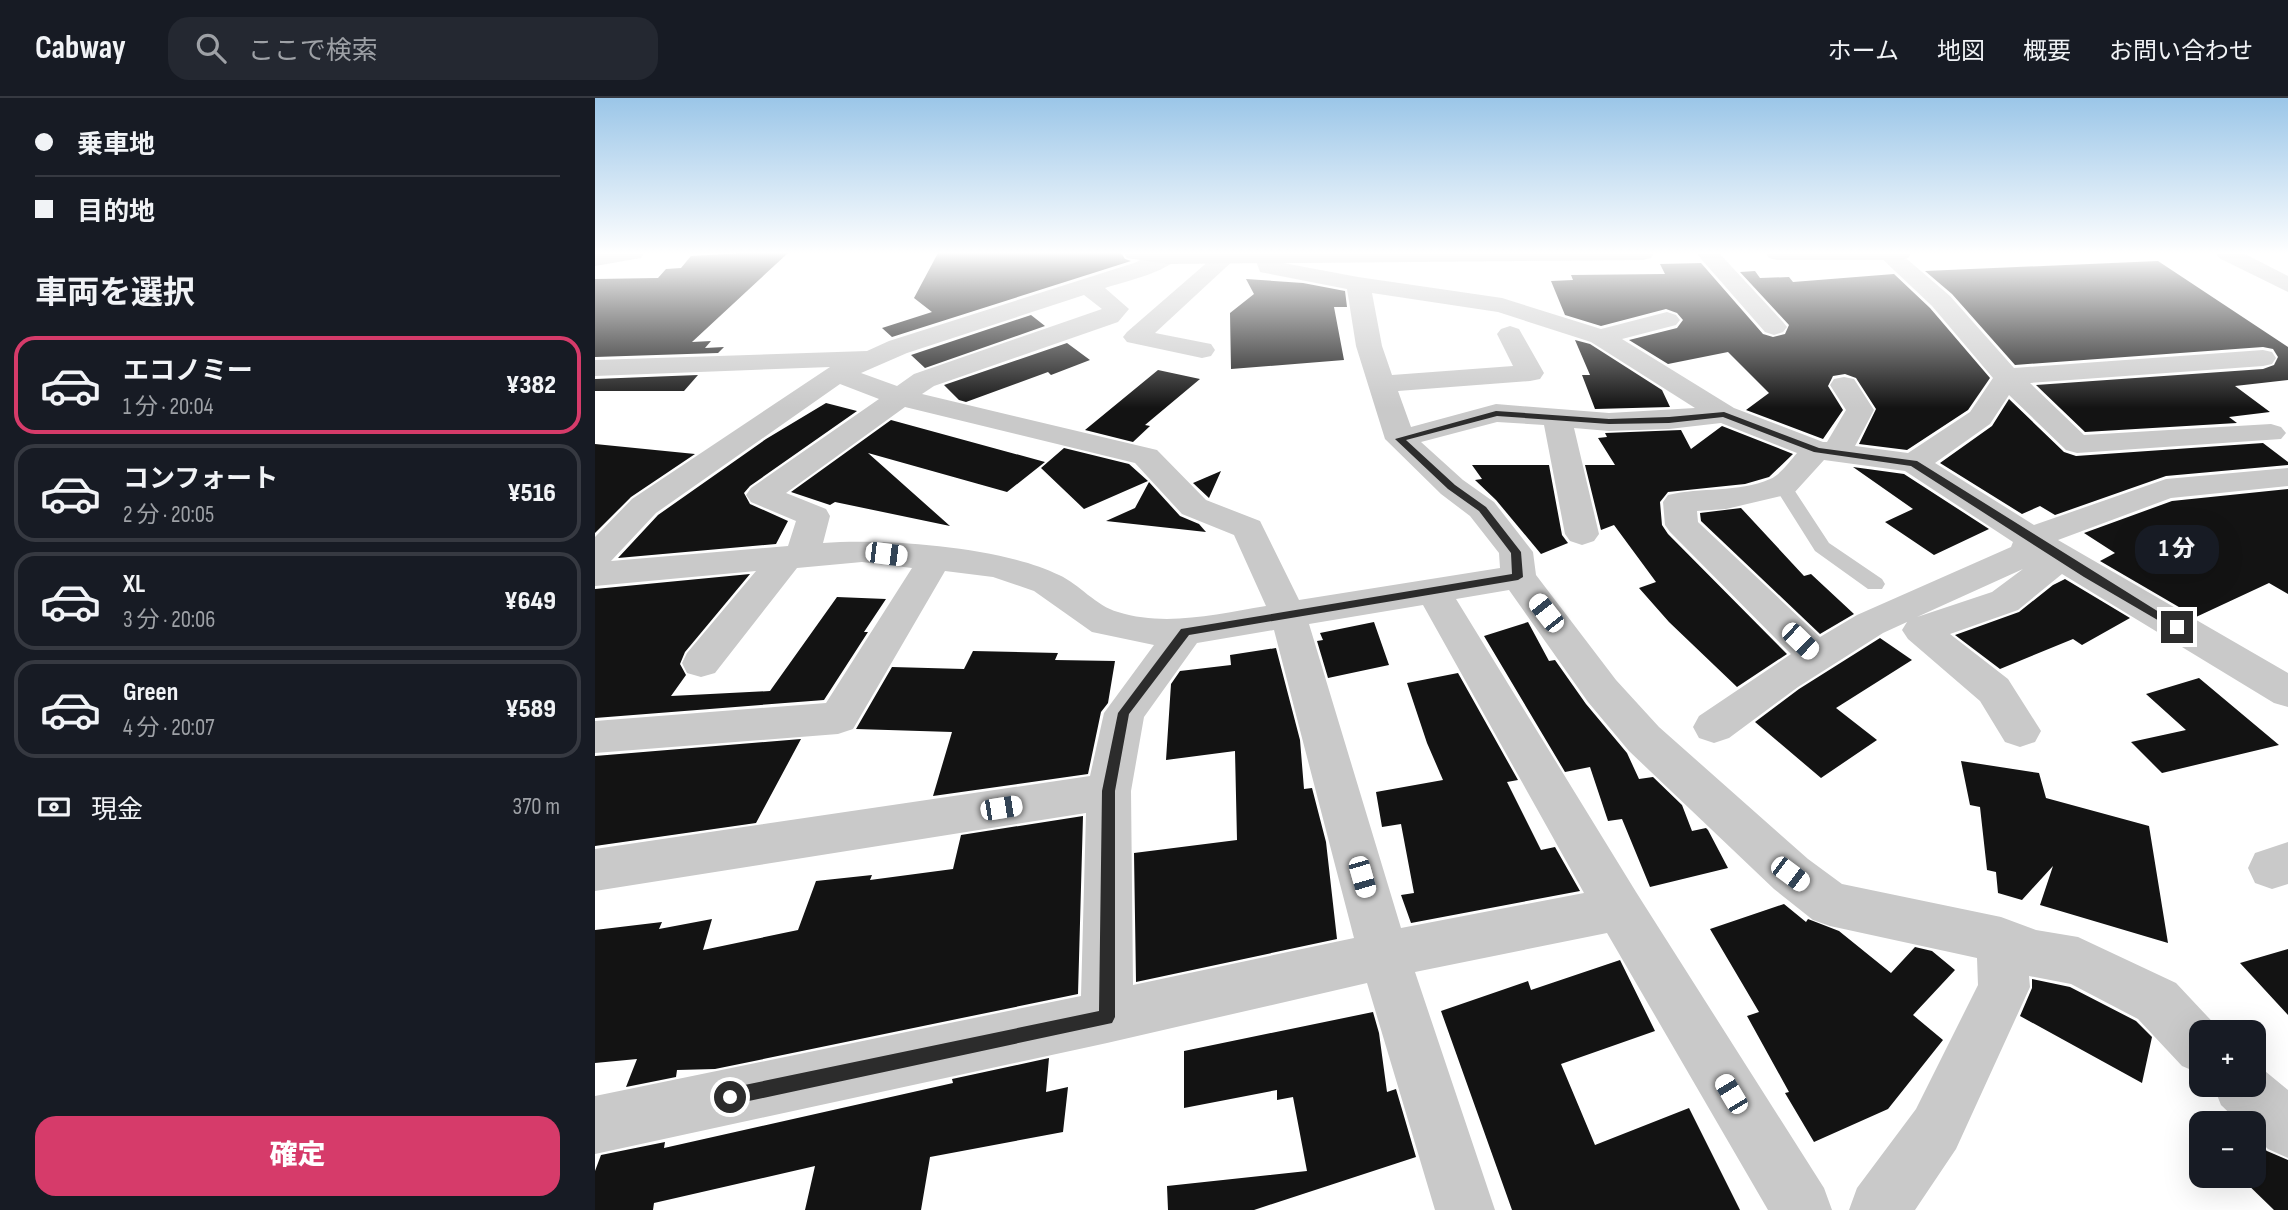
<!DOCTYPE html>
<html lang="ja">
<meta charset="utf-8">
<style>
:root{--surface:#171b24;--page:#242831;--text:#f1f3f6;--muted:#9ea1a6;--line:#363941;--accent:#d63b6a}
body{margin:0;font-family:"Sofia Sans Condensed","Noto Sans JP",sans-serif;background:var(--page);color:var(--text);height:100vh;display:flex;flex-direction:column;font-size:26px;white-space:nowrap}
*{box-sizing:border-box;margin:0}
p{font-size:23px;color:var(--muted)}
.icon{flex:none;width:38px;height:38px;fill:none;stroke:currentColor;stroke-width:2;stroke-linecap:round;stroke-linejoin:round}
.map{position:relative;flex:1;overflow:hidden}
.sheet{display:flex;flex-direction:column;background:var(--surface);width:595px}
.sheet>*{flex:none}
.banner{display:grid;align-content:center;height:154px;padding:0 35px;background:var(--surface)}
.controls{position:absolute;left:1594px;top:922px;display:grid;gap:14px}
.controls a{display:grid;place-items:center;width:77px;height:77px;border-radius:14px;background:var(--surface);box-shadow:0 7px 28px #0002;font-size:35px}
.end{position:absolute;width:32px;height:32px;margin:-16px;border:9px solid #2c2c2c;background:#fff;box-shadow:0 0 0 4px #fff}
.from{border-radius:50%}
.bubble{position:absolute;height:49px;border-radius:21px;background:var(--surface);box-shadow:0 7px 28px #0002;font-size:23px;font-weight:800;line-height:49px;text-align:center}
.car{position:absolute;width:21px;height:42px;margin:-21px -10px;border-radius:9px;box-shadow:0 0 5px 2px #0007;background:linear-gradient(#fff 24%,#345 0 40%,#fff 0 76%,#345 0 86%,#fff 0)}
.banner b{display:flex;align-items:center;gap:24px;height:66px;font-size:26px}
.banner b+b{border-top:2px solid var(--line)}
.banner i{width:18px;height:18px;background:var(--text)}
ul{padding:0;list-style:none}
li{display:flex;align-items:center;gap:21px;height:98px;margin:0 14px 10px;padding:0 21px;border:4px solid var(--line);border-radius:21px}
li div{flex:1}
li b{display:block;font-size:26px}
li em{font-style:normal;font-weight:800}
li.on{border-color:var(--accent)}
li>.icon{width:63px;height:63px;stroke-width:1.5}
h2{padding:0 35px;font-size:32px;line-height:84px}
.pay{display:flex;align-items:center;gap:18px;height:77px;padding:0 35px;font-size:26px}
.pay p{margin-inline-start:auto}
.action{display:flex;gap:14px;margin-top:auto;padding:14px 35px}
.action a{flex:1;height:80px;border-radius:21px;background:var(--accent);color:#fff;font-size:28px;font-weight:800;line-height:80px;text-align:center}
header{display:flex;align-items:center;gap:42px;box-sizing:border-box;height:98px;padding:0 35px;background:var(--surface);border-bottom:2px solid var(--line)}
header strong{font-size:33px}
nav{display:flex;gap:38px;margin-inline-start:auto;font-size:24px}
.search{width:490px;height:63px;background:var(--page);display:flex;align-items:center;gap:18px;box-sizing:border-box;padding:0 24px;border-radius:21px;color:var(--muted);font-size:26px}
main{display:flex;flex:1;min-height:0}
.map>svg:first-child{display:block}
.building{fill:#131313}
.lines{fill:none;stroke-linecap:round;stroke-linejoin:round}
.lane{fill:#c9c9c9;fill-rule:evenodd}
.street{fill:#c9c9c9;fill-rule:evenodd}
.secondary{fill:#b6b6b6;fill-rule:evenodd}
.route{fill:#2c2c2c}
</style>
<header>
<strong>Cabway</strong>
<div class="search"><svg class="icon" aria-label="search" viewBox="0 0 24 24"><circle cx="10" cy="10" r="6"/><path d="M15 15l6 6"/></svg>ここで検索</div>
<nav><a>ホーム</a><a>地図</a><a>概要</a><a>お問い合わせ</a></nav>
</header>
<main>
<section class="sheet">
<div class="banner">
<b><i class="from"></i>乗車地</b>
<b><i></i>目的地</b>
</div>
<h2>車両を選択</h2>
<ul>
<li class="on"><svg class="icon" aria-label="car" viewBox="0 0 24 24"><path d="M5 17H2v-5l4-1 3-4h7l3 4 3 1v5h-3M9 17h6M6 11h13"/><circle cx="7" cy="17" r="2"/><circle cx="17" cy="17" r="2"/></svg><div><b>エコノミー</b><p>1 分 · 20:04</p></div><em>¥382</em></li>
<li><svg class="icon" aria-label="car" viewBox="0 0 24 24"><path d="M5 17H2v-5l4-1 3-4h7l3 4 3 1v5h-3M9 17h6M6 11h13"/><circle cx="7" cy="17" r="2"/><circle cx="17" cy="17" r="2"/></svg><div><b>コンフォート</b><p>2 分 · 20:05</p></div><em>¥516</em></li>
<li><svg class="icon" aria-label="car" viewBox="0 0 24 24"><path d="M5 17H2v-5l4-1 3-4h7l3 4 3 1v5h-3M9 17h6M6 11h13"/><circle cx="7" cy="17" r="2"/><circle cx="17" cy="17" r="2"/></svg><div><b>XL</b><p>3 分 · 20:06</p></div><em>¥649</em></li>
<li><svg class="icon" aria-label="car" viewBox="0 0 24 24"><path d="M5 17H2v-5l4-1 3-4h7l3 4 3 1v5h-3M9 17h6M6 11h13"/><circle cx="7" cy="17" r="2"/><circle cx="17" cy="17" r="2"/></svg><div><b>Green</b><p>4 分 · 20:07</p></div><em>¥589</em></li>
</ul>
<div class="pay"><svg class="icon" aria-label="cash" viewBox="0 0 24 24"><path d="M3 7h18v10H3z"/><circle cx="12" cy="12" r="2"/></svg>現金<p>370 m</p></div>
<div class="action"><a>確定</a></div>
</section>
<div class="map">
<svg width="1693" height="1112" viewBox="0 0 1693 1112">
<rect width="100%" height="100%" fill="#fff"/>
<path class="building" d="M147,155H193L97,244L116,243L110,250L129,249L123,255L0,259V181L63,180L71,171L86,170L96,158Z
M343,155H526L530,161L536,163L297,239L287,230L337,214L319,200Z
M1563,163L1693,249V282L1640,288L1675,314L1634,319L1642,325L1490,334L1441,287L1668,271L1679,267L1683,259L1678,251L1668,249L1420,267L1357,196L1330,173Z
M1106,165L1168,236L1178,239L1190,236L1194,227L1145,174L1160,173L1165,180L1194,179L1198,184L1299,176L1335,210L1395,280L1373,312L1312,352L1264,346L1281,311L1261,280L1250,276L1238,278L1233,288L1248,312L1228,341L1151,312L1174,295L1133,254L1073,266L1034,242L1082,230L1088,222L1082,215L1071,211L1006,228L970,217L956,183L978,182L976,177L1070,176L1065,166Z
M651,181L708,185L750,193L752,209H739L749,262L636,271L635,215L659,196Z
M436,217L450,228L330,270L316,257Z
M980,242L995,246L1067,292L1075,309L1000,311L987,277H995Z
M472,245L495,262L456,277L453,274L371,304L364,302L349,287Z
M563,272L605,281L550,327L555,328L538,344L490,332Z
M103,277L89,293H0V281Z
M1414,301L1469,354L1481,358L1668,345L1693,364V367L1571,378L1460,417L1445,408L1427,416L1345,365L1397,328Z
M231,305L262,313L155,388L149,395L155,406L193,423L181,446L23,460L63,417L171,341Z
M296,322L450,364L412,394L273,355L355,428L240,404L235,407L196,394Z
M1127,328L1198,356L1174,379L1150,386L1073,394L1065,404L1067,427L1073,436L1192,556L1142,589L1074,524L1044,490L1061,484L1019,427L1006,432L990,367H1020L1003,340L1012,339L1010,335L1086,332L1096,351Z
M0,346L100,356L36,399L0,435Z
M469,350L534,366L553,383L489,411L446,370Z
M877,367H954L967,437L973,445L946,456L901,402L880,382L887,381Z
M1258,369L1309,376L1394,431L1339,457L1290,424L1318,411Z
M626,373L614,400L598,385Z
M554,384L585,418L604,426L611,434L511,423L540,410Z
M1693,391V496L1674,485L1601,519L1505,463L1520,455L1489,435L1577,403Z
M1146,410L1209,478L1216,476L1259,516L1225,536L1106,423L1105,415Z
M155,476L90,554L85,566L91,577L76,598L175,593L242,499L291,501L269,534H273L229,602L0,620V491Z
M1470,481L1535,520L1487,547L1478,541L1405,571L1360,537L1424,514L1458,487Z
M779,524L794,567L733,580L722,543L728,542L725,535Z
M933,524L954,563L960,562L991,606L1032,655L1044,681L1058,679L1087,707L1097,733L1111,730L1113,732L1133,770L1055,789L1027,721L1013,723L995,669L970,674L889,538Z
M1285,540L1317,562L1241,610L1282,642L1226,680L1160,624L1204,591Z
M681,550L705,642L709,691L717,690L731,744L742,841L541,884L539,755L642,742L640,653L571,662L576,586L585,573L636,567L635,557Z
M378,553L463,555L460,562L520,563L513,605L506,614L493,676L338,698L357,634L261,631L297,569L369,571Z
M863,575L923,682L912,684L946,752L960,749L985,793L816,825L806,797L819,795L806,726L787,729L781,694L848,682L832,645L812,585Z
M1604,580L1684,647L1567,675L1536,644L1591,632L1551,596Z
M206,641L161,725L0,748V658Z
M1366,663L1444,675L1451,700L1554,728L1573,845L1445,807L1458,768L1427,802L1403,795L1401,774L1392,772L1385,709L1375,707Z
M488,718L483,896L120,971L82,972L81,979L31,989L42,961L0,965V832L67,824L64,831L117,821L108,852L203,832L221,783L277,777L275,782L358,771L366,737Z
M1189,806L1211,824L1213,821L1244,833L1296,875L1320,849L1337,853L1360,872L1318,917L1348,942L1293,1011L1219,1044L1190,995L1194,994L1152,918L1164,914L1115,831Z
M1693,851V917L1645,865Z
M1025,862L1060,933L966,966L1000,1047L1094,1010L1145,1112H917L846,913L933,883L936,892Z
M1437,881L1475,889L1541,923L1557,939L1547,985L1425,918L1437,890Z
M778,914L784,935L792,994L801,991L821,1059L659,1112H573L572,1088L712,1073L698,999L682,1002V992L589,1010V953Z
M454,960L451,994L473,989L468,1034L335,1059L326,1112H210L220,1068L59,1105L58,1112H0V1073L6,1057L70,1044L69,1050L358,985L357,981Z
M1659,1042L1672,1053L1693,1062V1112H1679L1644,1078H1659Z"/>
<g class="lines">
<path class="lane" d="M1188,383L1194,384L1234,445L1287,481L1290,486L1287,491H1273L1220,453L1179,388Z"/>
<path class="street" d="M560,155H582L583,159C573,174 528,184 510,190L534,211L523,224L339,288L327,296L562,352L611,402L665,423L704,502L905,470L904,455L875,418L846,396L790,341L761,248L752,191L665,174L658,155H680L683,164L763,179L907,200L1006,231L1072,214L1081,217L1085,222L1081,227L1027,241L1139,310L1228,344H1232L1251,312L1235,287L1239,281L1249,279L1259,281L1279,312L1260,348L1313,355L1375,314L1398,280L1337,208L1281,155H1305L1355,198L1419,270L1668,252L1677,254L1681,260L1677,266L1668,268L1435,285L1489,337L1676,326L1686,329L1691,335L1686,341L1482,355L1471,352L1414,297L1395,326L1340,365L1439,427L1571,381L1693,370V388L1576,400L1463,442L1693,575V609L1679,605L1467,476L1423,512L1355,536L1413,581L1446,633L1440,644L1425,649L1410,644L1385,603L1313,541L1307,532L1312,524L1288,535L1203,589L1134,640L1119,645L1104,640L1098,629L1104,618L1196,556L1075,434L1070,427L1068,404L1073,397C1106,389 1143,395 1175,381C1185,377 1195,363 1202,355L1126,325L1074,331L1014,333L979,330L1004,436L999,443L987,447L975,443L970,436L949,327L902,324L826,344L868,382L899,404L938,454L941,477L1021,582L1064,629L1213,761L1247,786L1406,819L1441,832L1483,839L1581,885L1627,934H1606V976L1587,968L1543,921L1476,886L1434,878L1435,889L1361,1051L1320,1112H1254L1262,1090L1321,1011L1383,887L1382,860L1235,828L1218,822L1179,791L1034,653L993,604L914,492L861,501L1041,794L1229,1090L1237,1112H1173L1012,835L820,874L900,1112H840L772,885L512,945L0,1056V998L486,898L491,715L0,793V751L495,678L509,615L559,547L497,534L439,493L398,479L350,473L258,631L243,636L0,655V623L231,605L317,470L267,464L202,470L120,575L106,579L92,575L87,565L92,555L161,473L0,488V439L37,401L235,269L0,278V262L272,253L294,243L539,165ZM777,195L903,214L996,244L1100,310L1014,315L901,306L816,329L803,293L935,283L945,281L949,275L924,231L915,228L906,231L902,236L918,268L797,277L787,248ZM489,197L507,211L319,276L302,288L266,275L312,255ZM245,286L284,301L156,390L151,397L156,404L201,423L193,448L16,463L61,415ZM310,309L540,365L587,416L639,437L671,508C622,516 571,529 523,514C501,508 484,486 464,477C408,449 290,440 228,445L235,418L231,411L191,395ZM1229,362L1310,373L1418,444L1416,449L1262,517L1225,539L1103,424L1102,413L1131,411L1199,395ZM1428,471L1397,494L1322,519ZM828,507L989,795L806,830L714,526ZM679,532L759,840L538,887L536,693L549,619L602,545Z
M623,155H639L642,159L560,235L616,246L620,252L616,258L607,260L532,244L528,239L532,234Z
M1101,155H1124L1188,224L1192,229L1188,234L1179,237L1170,234Z
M1621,155H1648L1693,178V194L1624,160Z
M1693,744V786L1677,791L1660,785L1653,770L1660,755Z
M1659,964L1693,992V1060L1673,1051L1659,1038V1026H1646L1626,1007L1618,987H1659Z"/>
<path class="secondary" d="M0,155H49L46,160L0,168Z
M529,155H1059L1056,160L1048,162L572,166L532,160Z
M1171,155H1316L1313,160L1305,162H1182L1174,160Z"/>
</g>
<linearGradient id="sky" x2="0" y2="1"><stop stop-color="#9bc6e8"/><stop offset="0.5" stop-color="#fff"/><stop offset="1" stop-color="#fff" stop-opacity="0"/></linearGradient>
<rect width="1693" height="310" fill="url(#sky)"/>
<path class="route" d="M901,313L1014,321L1074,319L1129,314L1224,350L1322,363L1588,529L1582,533L1578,531L1489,479L1316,368L1219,354L1128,319L1074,325L1014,326L902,318L811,342L860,387L891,409L926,454L928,479L923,482L594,537L534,616L520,693V919L517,925L135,1007L129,1004L126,999L129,993L135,990L504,913L507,693L523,615L586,531L917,476L916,455L884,413L853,391L800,341Z"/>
</svg>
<div class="controls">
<a>+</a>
<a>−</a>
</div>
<i class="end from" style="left:135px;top:999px"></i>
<i class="end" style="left:1582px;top:529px"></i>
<div class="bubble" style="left:1540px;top:427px;width:84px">1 分</div>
<i class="car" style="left:291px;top:456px;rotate:97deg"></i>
<i class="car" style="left:951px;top:515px;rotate:322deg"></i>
<i class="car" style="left:1205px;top:543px;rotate:134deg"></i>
<i class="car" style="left:406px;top:710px;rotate:81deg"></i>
<i class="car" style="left:1195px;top:776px;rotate:127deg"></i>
<i class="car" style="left:767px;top:779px;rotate:164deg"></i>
<i class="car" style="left:1136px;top:996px;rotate:329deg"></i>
</div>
</main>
